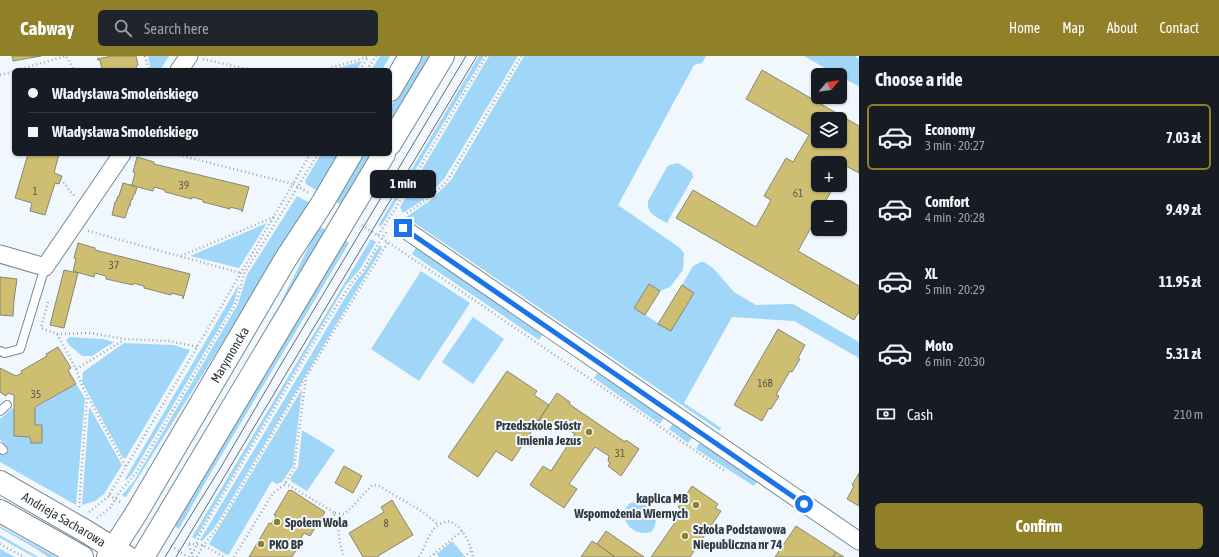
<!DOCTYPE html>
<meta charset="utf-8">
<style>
:root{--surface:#171b24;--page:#20242c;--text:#f1f3f6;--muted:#9ea1a6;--line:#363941;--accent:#908027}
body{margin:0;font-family:"Asap Condensed",sans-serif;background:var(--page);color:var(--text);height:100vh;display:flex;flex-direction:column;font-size:15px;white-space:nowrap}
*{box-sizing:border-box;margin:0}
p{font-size:13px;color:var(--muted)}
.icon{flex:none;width:22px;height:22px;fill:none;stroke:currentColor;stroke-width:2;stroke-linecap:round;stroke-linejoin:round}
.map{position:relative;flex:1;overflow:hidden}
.side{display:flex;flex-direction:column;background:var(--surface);width:360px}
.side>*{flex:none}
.banner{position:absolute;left:12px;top:12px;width:380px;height:88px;border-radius:6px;box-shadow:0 1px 3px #0004;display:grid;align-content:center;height:88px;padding:0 16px;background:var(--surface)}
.needle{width:26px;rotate:61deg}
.fabs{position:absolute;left:811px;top:12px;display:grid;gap:8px}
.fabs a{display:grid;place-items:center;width:36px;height:36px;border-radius:6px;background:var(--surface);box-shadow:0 1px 3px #0004;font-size:20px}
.end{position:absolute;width:18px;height:18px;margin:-9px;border:5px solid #1a73e8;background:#fff;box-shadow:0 0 0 2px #fff}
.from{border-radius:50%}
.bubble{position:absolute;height:28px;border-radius:6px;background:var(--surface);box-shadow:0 1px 3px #0004;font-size:13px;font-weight:700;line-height:28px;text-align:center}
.banner b{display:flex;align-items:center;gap:14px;height:38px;font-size:15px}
.banner b+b{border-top:1px solid var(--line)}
.banner i{width:10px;height:10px;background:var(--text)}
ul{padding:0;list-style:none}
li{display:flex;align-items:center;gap:12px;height:66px;margin:0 8px 6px;padding:0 8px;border:2px solid transparent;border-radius:6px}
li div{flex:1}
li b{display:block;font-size:15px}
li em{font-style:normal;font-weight:700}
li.selected{border-color:var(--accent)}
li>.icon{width:36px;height:36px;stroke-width:1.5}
h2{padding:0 16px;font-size:18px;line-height:48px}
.pay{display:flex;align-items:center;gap:10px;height:44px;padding:0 16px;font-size:15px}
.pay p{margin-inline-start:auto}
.button{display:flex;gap:8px;margin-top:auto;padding:8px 16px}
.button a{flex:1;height:46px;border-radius:6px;background:var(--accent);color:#fff;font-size:16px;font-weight:700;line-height:46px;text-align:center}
header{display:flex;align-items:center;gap:24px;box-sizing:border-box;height:56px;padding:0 20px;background:var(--accent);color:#fff}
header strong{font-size:19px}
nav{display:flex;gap:22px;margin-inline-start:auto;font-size:14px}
.search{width:280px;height:36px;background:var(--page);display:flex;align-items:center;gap:10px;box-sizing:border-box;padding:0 14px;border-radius:6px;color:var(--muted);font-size:15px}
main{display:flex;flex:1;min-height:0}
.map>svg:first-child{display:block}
.green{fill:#a0d6f7}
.building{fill:#cdbe72;stroke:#898674;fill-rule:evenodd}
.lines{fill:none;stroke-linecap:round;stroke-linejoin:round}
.lane-casing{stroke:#778993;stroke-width:10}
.street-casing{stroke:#778993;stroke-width:19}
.secondary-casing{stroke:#778993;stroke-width:24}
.path{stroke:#a0a7ac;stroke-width:2.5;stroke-dasharray:1 3;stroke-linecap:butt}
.lane{stroke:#fff;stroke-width:8}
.street{stroke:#fff;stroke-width:17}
.secondary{stroke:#fff;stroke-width:22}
.tram{stroke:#666d72;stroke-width:1}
.route{stroke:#1a73e8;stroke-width:5}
.poi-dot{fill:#908027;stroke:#f1f8fd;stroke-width:1.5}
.labels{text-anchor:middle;stroke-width:4;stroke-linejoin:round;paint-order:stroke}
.number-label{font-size:11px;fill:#5a5b4c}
.street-label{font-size:13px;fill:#333a3f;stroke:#f1f8fd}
.poi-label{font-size:13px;font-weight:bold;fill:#333a3f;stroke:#f1f8fd;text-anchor:start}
</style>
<header>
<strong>Cabway</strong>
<div class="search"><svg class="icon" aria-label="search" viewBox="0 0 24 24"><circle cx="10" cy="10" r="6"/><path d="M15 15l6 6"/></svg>Search here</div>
<nav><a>Home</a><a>Map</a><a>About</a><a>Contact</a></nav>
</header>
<main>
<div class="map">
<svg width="859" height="501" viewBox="0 0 859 501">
<rect width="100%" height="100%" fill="#f1f8fd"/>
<path class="green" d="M148,0H169L160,14H151Z
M380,0H390L382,14H371Z
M422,0H432L390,70V52Z
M479,0H484L382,169L378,170Z
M489,0H518L444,123L426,142L403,157L400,151Z
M524,0H706L702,7L694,9L618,149L680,192L684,197L683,214L670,231L660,235L634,252L671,275L694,237L682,229L693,210L701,206H704L713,212L734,236L756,249L793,248L859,286V302L794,265L732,261L684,347L721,372L720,375L406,161L431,144L451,124Z
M804,0H855L859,3V30L840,21V19H837Z
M362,5L357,14H332Z
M321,98H340L318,135L306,128L305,125Z
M363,98H373L335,161L333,160L340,148L334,145Z
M678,107L692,116L693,121L667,167C657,161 646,158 648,145L667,111L669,109Z
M297,140L310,147L126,441H124L122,439L134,425L238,248L247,219Z
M267,167L239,212L190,200Z
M319,170L327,175L283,248L281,246Z
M371,183L376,186L360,213L346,229L195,483L192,481Z
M345,184L349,187L206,425L179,473L173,469Z
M380,189L382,192L215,471L202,485L200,484L345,242L356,225L364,216Z
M417,190L544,276L539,284L412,198Z
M421,215L470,247L419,325L371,293Z
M239,228L234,247L132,418L126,424L125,423Z
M473,261L504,283L473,328L442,306Z
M70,281L103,283L114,286L92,300H82L69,289L66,284Z
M124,287L173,289L190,294L126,402H123L82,326L83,316Z
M598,316L665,360L660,368L594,322Z
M76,328L85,342L76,449L0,406V398L7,391L0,383V363L14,351V380L30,381L31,387H42V369H35V352Z
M302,333L293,410L282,426L277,428L272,425L229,498L227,499L209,488Z
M89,352H90L122,409L104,438L95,445L82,449Z
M674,366L694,379L688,387L669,373Z
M302,374L335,394L307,435L292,426L290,423L298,411Z
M701,385L758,424L754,430L696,393Z
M635,446C650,446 663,463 651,476C636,480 623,470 624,454L630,447Z
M0,470L7,474L56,501H48L35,492L0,472Z
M0,479L38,501H34L0,482Z
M452,485L464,499L462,501H439L437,498Z
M0,493L15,501H0Z"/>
<path class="building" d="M12,0H41L13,5Z
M112,0H136L138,9L136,10L137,14H102L100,4H98L97,3Z
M762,14L859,70V117L846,110L840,120V107H818V129H835L822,151H818V159L798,195L859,230V258L858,257L854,264L676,162L693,134L756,171L771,144L764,140L786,102L793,106L809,79L746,43ZM818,63H840V85H818Z
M28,98H59L54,117L62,120L59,128L55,127L45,159L30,155L32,147L15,142Z
M137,101L154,106V108L249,131L242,156V154L230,151V153L203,146V144L192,141V143L165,136V134L154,131L153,135L130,129H132L135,117L133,116Z
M123,127L137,131L135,138H134L132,144H131L130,150H129L125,162L112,159L115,146H116L118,140H119Z
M78,187L95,192V194L190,218L183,243V240L171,237V239L144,232V230L133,227V229L106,223V220L95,217L94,221L73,215L76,203L74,202Z
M64,214L78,217L64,272L50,269Z
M0,221L17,223L14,244L13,260L0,259Z
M649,228L660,235L645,259L634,252Z
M682,229L694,237L671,275L658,268Z
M778,273L805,289L798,302L800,303L792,316L790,315L776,339L779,340L771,353L769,352L762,365L734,349Z
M58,291L71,312L68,314L76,328L35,351V369H42V387H31L30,381L14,380V339L8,337L6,340L0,336V312L16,320L22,317L21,315L47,300L46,298Z
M507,315L537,335L534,339L549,349L512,405L496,395L478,421L448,401Z
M557,337L570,346L569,348L625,386L626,384L639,393L621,420L608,410L610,407L608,405L609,400L595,391L569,428L577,433L564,452L530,429L543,410L551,415L575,378L561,369L560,371L554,369L552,373L539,364Z
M344,410L362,420L353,437L335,427Z
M859,417V450L847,443L854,430L852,429Z
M692,430L718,448L715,452L721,455L690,501H651L683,455L678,451Z
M289,434L291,435V434L325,456L310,480L304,477L299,485L301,486L292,501H249L269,467L271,468L276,460L274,459Z
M392,444L413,479L378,500V501H363L349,477L384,456L381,451Z
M796,470L836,496L833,501H775Z
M606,475L644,501H615L597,488Z
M592,485L597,488L615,501H581Z
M836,496L844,501H833Z"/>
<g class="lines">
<defs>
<path id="lane" d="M0,295L5,297L20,293L45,211
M0,355L7,349
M0,391L3,394"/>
<path id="street" d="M179,14L189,0
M403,172L859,485
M0,198L45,211L122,98"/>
<g id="secondary">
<path d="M390,34L410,0"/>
<path d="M390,88L443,0"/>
<path id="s1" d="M0,426L87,476L127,501"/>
<path d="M0,455L82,501"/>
<path id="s2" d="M108,501L137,456L285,204L323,146L351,98"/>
<path d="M143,501L384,98"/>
</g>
</defs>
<use href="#lane" class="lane-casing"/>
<use href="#street" class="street-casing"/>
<use href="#secondary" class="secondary-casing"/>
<path class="path" d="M145,0L149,14
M203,3L251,14
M17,14L66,0L74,14
M324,14L368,1
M360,14L368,1
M367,14L376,0
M0,19L14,15
M175,98L293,128L310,98
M60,124C67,128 68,135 75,140
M407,157L429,142L447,125L521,0
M362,169L455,231L725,415
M88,175L241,217
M378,179L394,155L486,0
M181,200L274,161
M48,246L41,272L57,278L90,277L125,283L169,285L198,291
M57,278L76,313L124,284
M76,313L83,332L126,411
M285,427L335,457L331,466
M109,439L122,447
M79,451L87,340
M89,456L108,441L225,244L293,128L309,137
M335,457L344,458C356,449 362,438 373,429L379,430L423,456L439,469
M97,462L110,452L119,437L136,417L236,247L244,218L318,98
M327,473L331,466L338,471L340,488L344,501
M0,488L24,501
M171,490L188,501
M434,498L437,501
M189,501L195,493L199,479L324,269L353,225L363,214L382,182L388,174
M193,501L188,487L203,489L224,501
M197,501L202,491L215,475L304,324
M234,501L273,437L284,429L294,413L306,321L388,186
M419,501C424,493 428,479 434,473C437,469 445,464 450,466C462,469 472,490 473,501
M430,501L462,475
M464,501L472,494"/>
<use href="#lane" class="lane"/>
<use href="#street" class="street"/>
<use href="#secondary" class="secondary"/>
<path class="tram" d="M165,501L221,411L280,310L466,0
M176,501L477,0"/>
</g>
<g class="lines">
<path class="route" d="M403,172L804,448"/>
</g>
<g class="poi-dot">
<circle cx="589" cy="376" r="4"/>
<circle cx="696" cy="449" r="4"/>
<circle cx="277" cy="466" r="4"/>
<circle cx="685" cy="480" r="4"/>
<circle cx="261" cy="488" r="4"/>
</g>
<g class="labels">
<g class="number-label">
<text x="184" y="133">39</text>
<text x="35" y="139">1</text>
<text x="798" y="141">61</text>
<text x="114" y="213">37</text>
<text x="765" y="331">16B</text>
<text x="36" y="342">35</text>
<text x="620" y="401">31</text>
<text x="386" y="471">8</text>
</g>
<g class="street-label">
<text dy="5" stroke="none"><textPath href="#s2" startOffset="236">Marymoncka</textPath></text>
<text dy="5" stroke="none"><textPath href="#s1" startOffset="74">Andrieja Sacharowa</textPath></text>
</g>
<g class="poi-label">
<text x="581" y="374" text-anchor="end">Przedszkole Sióstr<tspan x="581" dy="15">Imienia Jezus</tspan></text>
<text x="688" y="447" text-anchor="end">kaplica MB<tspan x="688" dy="15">Wspomożenia Wiernych</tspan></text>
<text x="285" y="471">Społem Wola</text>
<text x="693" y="478">Szkoła Podstawowa<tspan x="693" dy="15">Niepubliczna nr 74</tspan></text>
<text x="269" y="493">PKO BP</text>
</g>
</g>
</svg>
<div class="fabs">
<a><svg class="needle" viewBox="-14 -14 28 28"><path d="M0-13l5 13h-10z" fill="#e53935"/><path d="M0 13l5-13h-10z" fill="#9ea1a6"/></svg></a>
<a><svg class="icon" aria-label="layers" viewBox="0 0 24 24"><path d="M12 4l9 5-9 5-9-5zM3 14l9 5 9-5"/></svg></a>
<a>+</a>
<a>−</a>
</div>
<i class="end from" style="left:804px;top:448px"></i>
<i class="end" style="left:403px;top:172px"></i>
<div class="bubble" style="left:370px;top:114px;width:66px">1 min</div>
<div class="banner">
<b><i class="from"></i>Władysława Smoleńskiego</b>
<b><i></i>Władysława Smoleńskiego</b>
</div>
</div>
<section class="side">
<h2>Choose a ride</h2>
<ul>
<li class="selected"><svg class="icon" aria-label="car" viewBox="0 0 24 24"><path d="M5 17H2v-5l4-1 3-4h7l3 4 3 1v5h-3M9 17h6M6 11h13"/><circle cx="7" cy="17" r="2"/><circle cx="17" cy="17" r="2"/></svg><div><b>Economy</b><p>3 min · 20:27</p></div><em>7.03 zł</em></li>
<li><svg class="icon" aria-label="car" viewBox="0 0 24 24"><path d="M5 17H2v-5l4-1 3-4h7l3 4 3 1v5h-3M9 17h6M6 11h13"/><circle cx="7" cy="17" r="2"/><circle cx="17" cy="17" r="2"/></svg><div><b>Comfort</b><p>4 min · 20:28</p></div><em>9.49 zł</em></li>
<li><svg class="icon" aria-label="car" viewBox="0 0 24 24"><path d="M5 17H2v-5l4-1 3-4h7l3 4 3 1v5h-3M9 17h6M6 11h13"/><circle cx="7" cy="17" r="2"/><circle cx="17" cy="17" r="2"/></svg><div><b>XL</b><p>5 min · 20:29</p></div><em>11.95 zł</em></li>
<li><svg class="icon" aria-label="car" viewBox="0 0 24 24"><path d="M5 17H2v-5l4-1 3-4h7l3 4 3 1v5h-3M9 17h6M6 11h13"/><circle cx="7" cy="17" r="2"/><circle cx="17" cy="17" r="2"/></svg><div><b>Moto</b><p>6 min · 20:30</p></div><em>5.31 zł</em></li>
</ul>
<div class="pay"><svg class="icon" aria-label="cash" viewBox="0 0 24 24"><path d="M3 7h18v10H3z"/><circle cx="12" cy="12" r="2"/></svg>Cash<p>210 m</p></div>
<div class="button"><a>Confirm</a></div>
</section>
</main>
